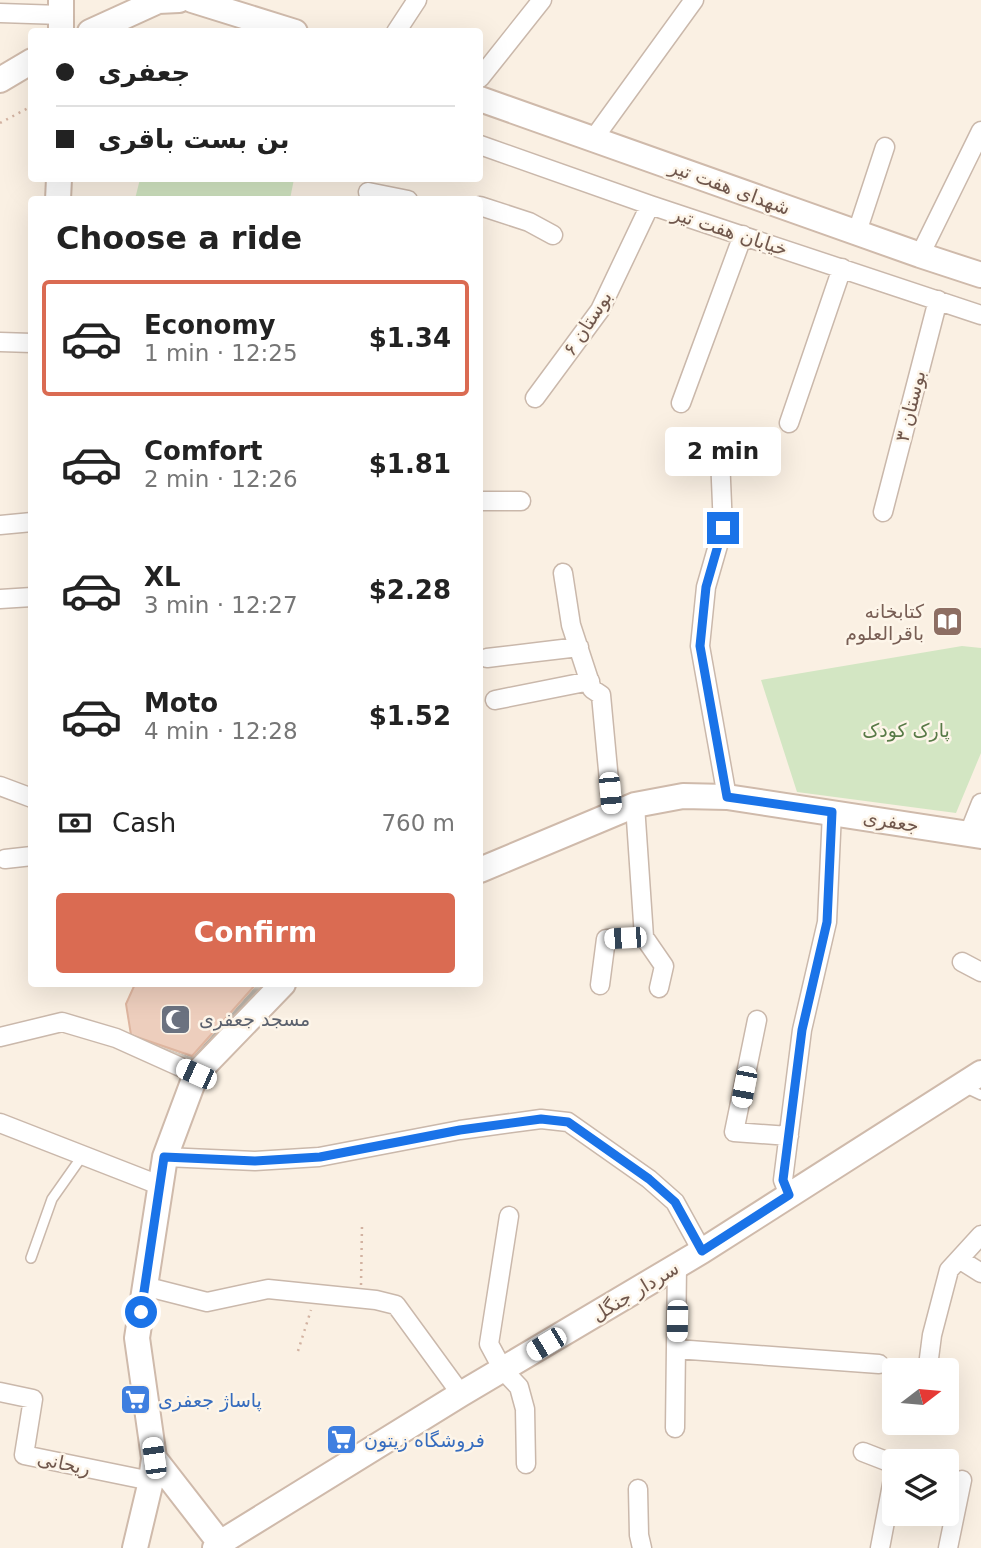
<!DOCTYPE html>
<meta charset="utf-8">
<style>
:root{--surface:#fff;--page:#f2f2f2;--text:#222;--muted:#767676;--line:#e0e0e0;--accent:#da6b52}
body{margin:0;font-family:"DejaVu Sans",Vazirmatn,sans-serif;background:var(--page);color:var(--text);height:100vh;display:flex;flex-direction:column;font-size:26px;white-space:nowrap}
*{box-sizing:border-box;margin:0}
p{font-size:23px;color:var(--muted)}
.icon{flex:none;width:38px;height:38px;fill:none;stroke:currentColor;stroke-width:2;stroke-linecap:round;stroke-linejoin:round}
.map{position:relative;flex:1;overflow:hidden}
.panel{position:absolute;left:28px;top:196px;width:455px;height:791px;display:flex;flex-direction:column;background:var(--surface);border-radius:7px;box-shadow:0 7px 28px #0002}
.panel>*{flex:none}
.banner{position:absolute;left:28px;top:28px;width:455px;height:154px;border-radius:7px;box-shadow:0 7px 28px #0002;display:grid;align-content:center;height:154px;padding:0 28px;background:var(--surface)}
.needle{width:46px;rotate:74deg}
.fabs{position:absolute;left:882px;top:1358px;display:grid;gap:14px}
.fabs a{display:grid;place-items:center;width:77px;height:77px;border-radius:7px;background:var(--surface);box-shadow:0 7px 28px #0002;font-size:35px}
.end{position:absolute;width:32px;height:32px;margin:-16px;border:9px solid #1a73e8;background:#fff;box-shadow:0 0 0 4px #fff}
.from{border-radius:50%}
.bubble{position:absolute;height:49px;border-radius:7px;background:var(--surface);box-shadow:0 7px 28px #0002;font-size:23px;font-weight:700;line-height:49px;text-align:center}
.car{position:absolute;width:21px;height:42px;margin:-21px -10px;border-radius:9px;box-shadow:0 0 5px 2px #0007;background:linear-gradient(#fff 24%,#345 0 40%,#fff 0 76%,#345 0 86%,#fff 0)}
.banner b{display:flex;align-items:center;gap:24px;height:66px;font-size:26px}
.banner b+b{border-top:2px solid var(--line)}
.banner i{width:18px;height:18px;background:var(--text)}
ul{padding:0;list-style:none}
li{display:flex;align-items:center;gap:21px;height:116px;margin:0 14px 10px;padding:0 14px;border:4px solid transparent;border-radius:7px}
li div{flex:1}
li b{display:block;font-size:26px}
li em{font-style:normal;font-weight:700}
li.active{border-color:var(--accent)}
li>.icon{width:63px;height:63px;stroke-width:1.5}
h2{padding:0 28px;font-size:32px;line-height:84px}
.pay{display:flex;align-items:center;gap:18px;height:77px;padding:0 28px;font-size:26px}
.pay p{margin-inline-start:auto}
.button{display:flex;gap:14px;margin-top:auto;padding:14px 28px}
.button a{flex:1;height:80px;border-radius:7px;background:var(--accent);color:#fff;font-size:28px;font-weight:700;line-height:80px;text-align:center}
.map>svg:first-child{display:block}
.green{fill:#d3e6c3}
.building{fill:#edcebd;stroke:#deb59f;stroke-width:2;filter:url(#shadow)}
.lines{fill:none;stroke-linecap:round;stroke-linejoin:round}
.lane-casing{stroke:#cab8ab;stroke-width:12}
.street-casing{stroke:#cab8ab;stroke-width:21}
.secondary-casing{stroke:#cfbaab;stroke-width:28}
.path{stroke:#d2b2a1;stroke-width:2.5;stroke-dasharray:2 5;stroke-linecap:butt}
.lane{stroke:#fff;stroke-width:9}
.street{stroke:#fff;stroke-width:18}
.secondary{stroke:#fff;stroke-width:24}
.route{stroke:#1a73e8;stroke-width:9}
.labels{text-anchor:middle;stroke-width:5;stroke-linejoin:round;paint-order:stroke}
.street-label{font-size:19px;fill:#70574c;stroke:#fdf5e9}
.education-label{font-size:19px;fill:#785e54;stroke:#fdf5e9;text-anchor:end}
.park-label{font-size:19px;fill:#587a47;stroke:#fdf5e9}
.worship-label{font-size:19px;fill:#5b616d;stroke:#fdf5e9;text-anchor:start}
.shop-label{font-size:19px;fill:#366cbe;stroke:#fdf5e9;text-anchor:start}
</style>
<div class="map">
<svg width="981" height="1548" viewBox="0 0 981 1548">
<defs>
<filter id="shadow"><feDropShadow dx="7" dy="4" stdDeviation="2" flood-color="#0004"/></filter>
</defs>
<rect width="100%" height="100%" fill="#faf0e3"/>
<path class="green" d="M140,179V178L294,179L290,199H135Z
M962,646L981,648V753L956,813L797,792L761,680Z"/>
<path class="building" d="M135,984H256L192,1056L131,1035L126,1004Z"/>
<g class="lines">
<defs>
<path id="lane" d="M964,1087L981,1095
M31,1258L52,1199L83,1155"/>
<path id="street" d="M0,13L61,15
M396,32L417,0
M480,78L542,0
M594,138L694,0
M480,145L650,205L981,315
M368,192L408,200
M480,206L529,222L553,235
M857,232L885,147
M920,255L981,131
M0,342L32,343
M535,398L600,310L650,205
M681,403L743,235
M789,423L842,268
M720,457L723,528L706,587L700,646L727,797
M480,501H521
M883,512L938,300
M0,525L32,522
M563,573L571,625L592,689L601,695L612,813
M0,599L32,597
M487,658L579,647
M495,700L590,681
M0,786L32,798
M635,805L644,937
M969,833L981,803
M5,859L32,856
M962,962L981,972
M600,985L606,939L644,937L664,966L659,988
M757,1020L734,1132L789,1136
M0,1037L62,1022L116,1038L196,1074
M0,1123L159,1185
M165,1157L255,1161L319,1157L460,1130L541,1119L568,1122L649,1179L675,1202L702,1251
M789,1195L783,1180L802,1030L827,922L832,812
M509,1216L489,1344L503,1370L519,1387L525,1409L526,1464
M959,1259L981,1273
M144,1286L207,1302L268,1289L376,1300L396,1305L461,1394
M676,1349L879,1364
M928,1366L932,1335L949,1270L981,1235
M0,1392L33,1399L24,1455L151,1481
M675,1428L677,1265
M863,1452L894,1464
M638,1489L639,1535L642,1548
M880,1548L894,1474
M948,1548L962,1480"/>
<path id="secondary" d="M192,0L295,32
M61,32V0
M90,32L158,1L179,0
M0,80L32,61
M480,99L920,255L981,275
M58,200L59,178
M480,870L635,805L683,796L727,797L981,836
M154,1458L220,1543
M135,1548L151,1481L154,1458L137,1338L165,1157L196,1074L283,984
M215,1548L220,1543L461,1394L702,1251L981,1073"/>
</defs>
<use href="#lane" class="lane-casing"/>
<use href="#street" class="street-casing"/>
<use href="#secondary" class="secondary-casing"/>
<path class="path" d="M0,123L32,106
M361,1285L362,1226
M298,1351L311,1310"/>
<use href="#lane" class="lane"/>
<use href="#street" class="street"/>
<use href="#secondary" class="secondary"/>
</g>
<g class="lines">
<path class="route" d="M141,1312L164,1157L255,1161L320,1157L460,1130L541,1119L568,1122L649,1179L675,1202L702,1251L789,1195L783,1180L802,1030L827,922L832,812L727,797L700,646L706,587L723,528"/>
</g>
<defs>
<symbol id="library-square" viewBox="-11 -11 22 22"><rect x="-9" y="-9" width="18" height="18" rx="4" fill="#8d6e63" stroke="#fdf5e9"/><path d="M-6-4Q-3-5.5-.7-3.5V5Q-3 3-6 4ZM6-4Q3-5.5 .7-3.5V5Q3 3 6 4Z" fill="#fff"/></symbol>
<symbol id="mosque-square" viewBox="-11 -11 22 22"><rect x="-9" y="-9" width="18" height="18" rx="4" fill="#6b7280" stroke="#fdf5e9"/><path d="M3.5-4.9A6 6 0 1 0 3.5 4.9A5 5 0 1 1 3.5-4.9Z" fill="#fff"/></symbol>
<symbol id="supermarket-square" viewBox="-11 -11 22 22"><rect x="-9" y="-9" width="18" height="18" rx="4" fill="#3f7fe0" stroke="#fdf5e9"/><path d="M-6-5.5h2.5l.6 2H6L4.5 2H-2.5L-4.4-4H-6ZM-1.5 3.2a1.3 1.3 0 1 0 .1 0ZM3 3.2a1.3 1.3 0 1 0 .1 0Z" fill="#fff"/></symbol>
</defs>
<g fill-rule="evenodd">
<use href="#library-square" x="930" y="604" width="35" height="35"/>
<use href="#mosque-square" x="158" y="1002" width="35" height="35"/>
<use href="#supermarket-square" x="118" y="1382" width="35" height="35"/>
<use href="#supermarket-square" x="324" y="1422" width="35" height="35"/>
</g>
<g class="labels">
<g class="street-label">
<text transform="translate(730 187) rotate(20)" y="7">شهدای هفت تیر</text>
<text transform="translate(730 231) rotate(18)" y="7">خیابان هفت تیر</text>
<text transform="translate(587 323) rotate(-57)" y="7">بوستان ۶</text>
<text transform="translate(910 406) rotate(-76)" y="7">بوستان ۳</text>
<text transform="translate(891 821) rotate(9)" y="7">جعفری</text>
<text transform="translate(635 1291) rotate(-31)" y="7">سردار جنگل</text>
<text transform="translate(64 1463) rotate(12)" y="7">ریحانی</text>
</g>
<g class="education-label">
<text x="924" y="618">کتابخانه<tspan x="924" dy="22">باقرالعلوم</tspan></text>
</g>
<g class="park-label">
<text x="906" y="737">پارک کودک</text>
</g>
<g class="worship-label">
<text x="199" y="1026">مسجد جعفری</text>
</g>
<g class="shop-label">
<text x="158" y="1407">پاساژ جعفری</text>
<text x="364" y="1447">فروشگاه زیتون</text>
</g>
</g>
</svg>
<div class="fabs">
<a><svg class="needle" viewBox="-14 -14 28 28"><path d="M0-13l5 13h-10z" fill="#e53935"/><path d="M0 13l5-13h-10z" fill="#767676"/></svg></a>
<a><svg class="icon" aria-label="layers" viewBox="0 0 24 24"><path d="M12 4l9 5-9 5-9-5zM3 14l9 5 9-5"/></svg></a>
</div>
<i class="end from" style="left:141px;top:1312px"></i>
<i class="end" style="left:723px;top:528px"></i>
<div class="bubble" style="left:665px;top:427px;width:116px">2 min</div>
<i class="car" style="left:610px;top:793px;rotate:175deg"></i>
<i class="car" style="left:625px;top:938px;rotate:267deg"></i>
<i class="car" style="left:196px;top:1074px;rotate:294deg"></i>
<i class="car" style="left:744px;top:1087px;rotate:191deg"></i>
<i class="car" style="left:677px;top:1321px;rotate:181deg"></i>
<i class="car" style="left:546px;top:1344px;rotate:239deg"></i>
<i class="car" style="left:154px;top:1458px;rotate:352deg"></i>
<div class="banner">
<b><i class="from"></i>جعفری</b>
<b><i></i>بن بست باقری</b>
</div>
<section class="panel">
<h2>Choose a ride</h2>
<ul>
<li class="active"><svg class="icon" aria-label="car" viewBox="0 0 24 24"><path d="M5 17H2v-5l4-1 3-4h7l3 4 3 1v5h-3M9 17h6M6 11h13"/><circle cx="7" cy="17" r="2"/><circle cx="17" cy="17" r="2"/></svg><div><b>Economy</b><p>1 min · 12:25</p></div><em>$1.34</em></li>
<li><svg class="icon" aria-label="car" viewBox="0 0 24 24"><path d="M5 17H2v-5l4-1 3-4h7l3 4 3 1v5h-3M9 17h6M6 11h13"/><circle cx="7" cy="17" r="2"/><circle cx="17" cy="17" r="2"/></svg><div><b>Comfort</b><p>2 min · 12:26</p></div><em>$1.81</em></li>
<li><svg class="icon" aria-label="car" viewBox="0 0 24 24"><path d="M5 17H2v-5l4-1 3-4h7l3 4 3 1v5h-3M9 17h6M6 11h13"/><circle cx="7" cy="17" r="2"/><circle cx="17" cy="17" r="2"/></svg><div><b>XL</b><p>3 min · 12:27</p></div><em>$2.28</em></li>
<li><svg class="icon" aria-label="car" viewBox="0 0 24 24"><path d="M5 17H2v-5l4-1 3-4h7l3 4 3 1v5h-3M9 17h6M6 11h13"/><circle cx="7" cy="17" r="2"/><circle cx="17" cy="17" r="2"/></svg><div><b>Moto</b><p>4 min · 12:28</p></div><em>$1.52</em></li>
</ul>
<div class="pay"><svg class="icon" aria-label="cash" viewBox="0 0 24 24"><path d="M3 7h18v10H3z"/><circle cx="12" cy="12" r="2"/></svg>Cash<p>760 m</p></div>
<div class="button"><a>Confirm</a></div>
</section>
</div>
